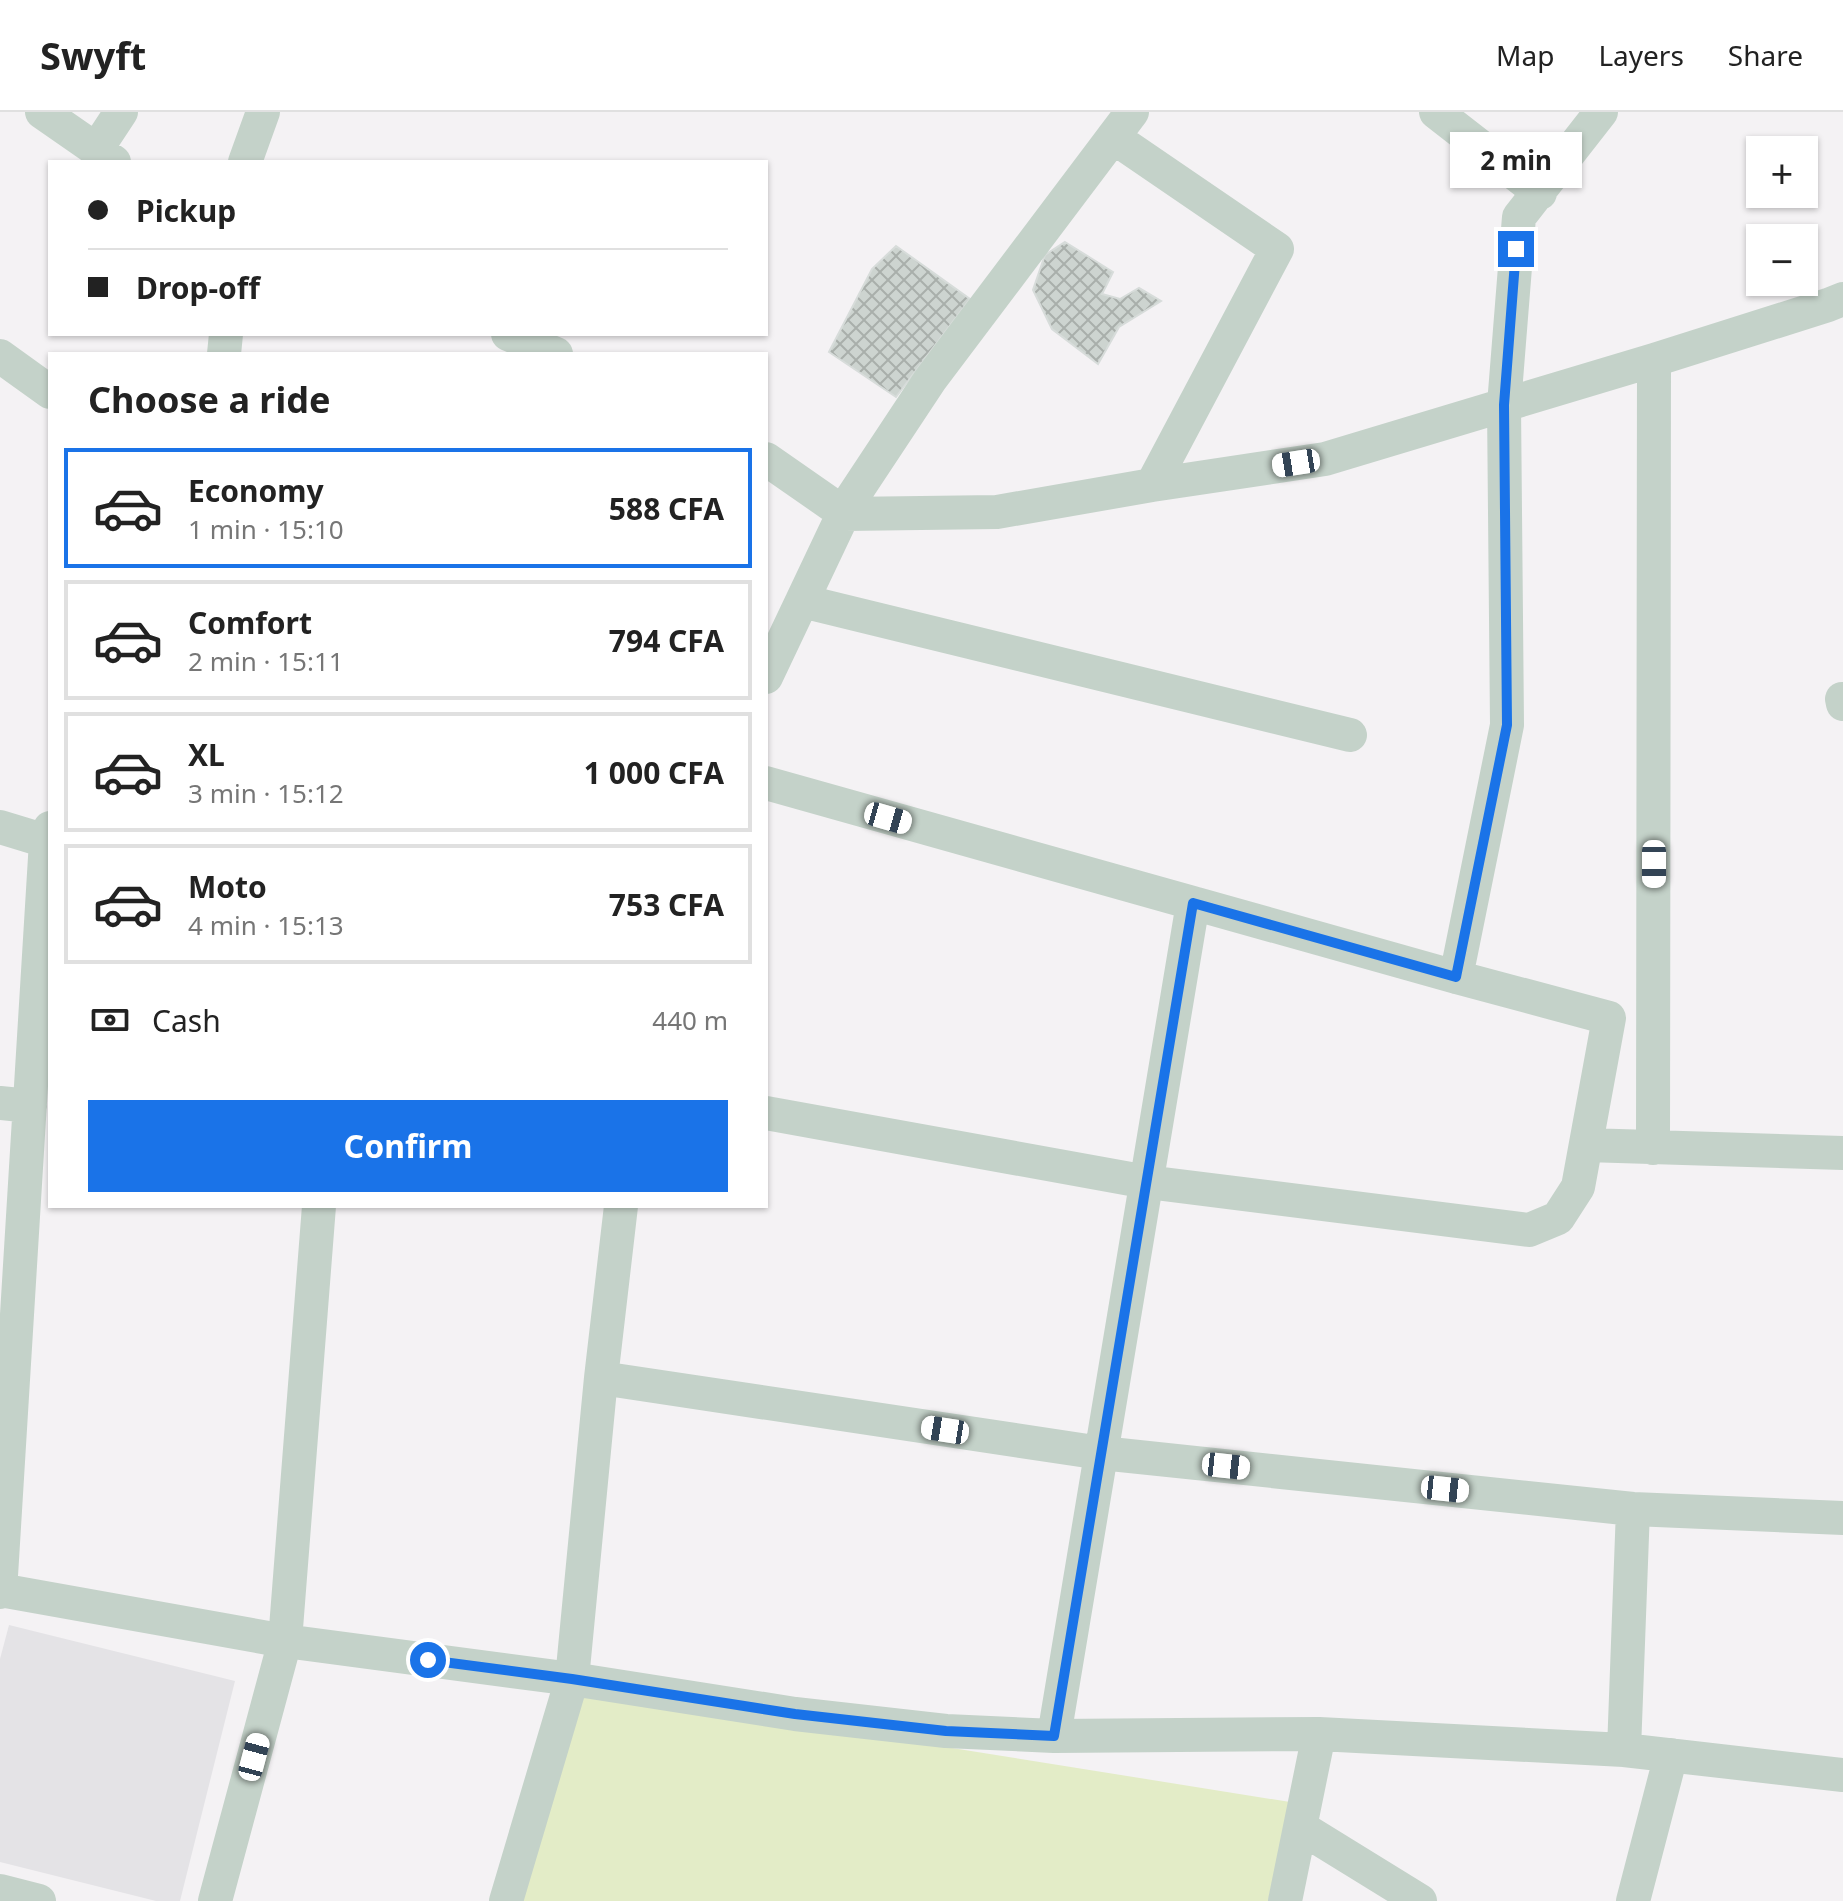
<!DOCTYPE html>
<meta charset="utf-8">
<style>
:root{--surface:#fff;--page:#f6f6f6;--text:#222;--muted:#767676;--line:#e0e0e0;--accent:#1a73e8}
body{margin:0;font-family:"Noto Sans",sans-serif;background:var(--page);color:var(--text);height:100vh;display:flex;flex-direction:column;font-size:30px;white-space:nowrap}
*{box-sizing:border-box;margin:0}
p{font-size:26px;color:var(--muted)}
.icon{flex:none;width:44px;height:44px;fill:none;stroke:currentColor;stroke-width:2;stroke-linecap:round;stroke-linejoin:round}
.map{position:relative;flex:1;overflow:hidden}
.side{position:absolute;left:48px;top:240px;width:720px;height:856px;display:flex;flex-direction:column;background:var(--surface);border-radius:0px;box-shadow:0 2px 6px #0004}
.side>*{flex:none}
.banner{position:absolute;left:48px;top:48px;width:720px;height:176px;border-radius:0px;box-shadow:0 2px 6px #0004;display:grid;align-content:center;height:176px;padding:0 40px;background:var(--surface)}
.controls{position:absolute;left:1746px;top:24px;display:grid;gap:16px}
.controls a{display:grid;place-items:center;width:72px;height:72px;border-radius:0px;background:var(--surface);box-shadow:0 2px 6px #0004;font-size:40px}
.end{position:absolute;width:36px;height:36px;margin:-18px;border:10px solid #1a73e8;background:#fff;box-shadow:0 0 0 4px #fff}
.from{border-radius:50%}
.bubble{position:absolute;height:56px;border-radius:0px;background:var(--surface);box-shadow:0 2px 6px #0004;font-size:26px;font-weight:700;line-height:56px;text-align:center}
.car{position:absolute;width:24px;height:48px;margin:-24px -12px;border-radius:10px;box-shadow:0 0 6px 2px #0007;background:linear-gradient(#fff 24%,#345 0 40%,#fff 0 76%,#345 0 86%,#fff 0)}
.banner b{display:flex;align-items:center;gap:28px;height:76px;font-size:30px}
.banner b+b{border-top:2px solid var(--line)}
.banner i{width:20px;height:20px;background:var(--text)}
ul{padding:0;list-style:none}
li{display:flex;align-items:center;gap:24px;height:120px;margin:0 16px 12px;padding:0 24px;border:4px solid var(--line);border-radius:0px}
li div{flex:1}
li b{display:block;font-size:30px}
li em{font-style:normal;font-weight:700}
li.current{border-color:var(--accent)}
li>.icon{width:72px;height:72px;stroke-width:1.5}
h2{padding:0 40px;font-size:36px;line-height:96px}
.pay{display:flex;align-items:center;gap:20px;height:88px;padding:0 40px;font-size:30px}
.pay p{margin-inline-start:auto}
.action{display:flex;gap:16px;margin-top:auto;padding:16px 40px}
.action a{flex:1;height:92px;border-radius:0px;background:var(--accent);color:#fff;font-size:32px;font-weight:700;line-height:92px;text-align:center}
header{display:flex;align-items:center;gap:48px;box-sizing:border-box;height:112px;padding:0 40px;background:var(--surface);border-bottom:2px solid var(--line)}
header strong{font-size:38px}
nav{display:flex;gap:44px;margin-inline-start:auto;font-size:28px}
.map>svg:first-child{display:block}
.education{fill:#e4e3e6}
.green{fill:#e3ecc7}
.building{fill:url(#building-cross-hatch);stroke:#d7dcda;stroke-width:2}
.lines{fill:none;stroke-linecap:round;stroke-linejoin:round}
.minor{stroke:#c4d2c9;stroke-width:34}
.route{stroke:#1a73e8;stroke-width:10}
</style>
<header>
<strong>Swyft</strong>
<nav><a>Map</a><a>Layers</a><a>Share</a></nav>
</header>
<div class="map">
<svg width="1843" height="1789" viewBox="0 0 1843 1789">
<defs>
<pattern id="building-cross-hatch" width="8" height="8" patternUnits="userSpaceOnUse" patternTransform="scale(2)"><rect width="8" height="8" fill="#cdd4d0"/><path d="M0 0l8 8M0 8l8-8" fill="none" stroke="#a9afab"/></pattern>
</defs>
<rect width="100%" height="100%" fill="#f4f2f4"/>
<path class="education" d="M9,1513L235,1569L180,1789H156L0,1750V1547Z"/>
<path class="green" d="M576,1576L1290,1690L1268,1789H519Z"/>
<path class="building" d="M1065,130L1113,160L1102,182L1120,187L1139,176L1161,189L1119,215L1098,252L1052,217L1033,178L1045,143Z
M896,134L970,187L896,285L829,240L872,157Z"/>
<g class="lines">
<path class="minor" d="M42,0L114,50
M1436,0L1540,81
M1113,25L1277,137L1152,373
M96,38L121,0
M245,50L263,0
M508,222L556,242
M224,242L226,222
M0,244L50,280
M766,347L845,402L997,400L1152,373L1325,347L1654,248L1828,193L1843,187
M802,489L1350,623
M766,565L848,392L930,268L1132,0
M1842,587L1843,592
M766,671L1456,865L1609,906L1578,1075L1558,1106L1529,1118L1147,1070L766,1001
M0,715L46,729
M1456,865L1507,613L1504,293L1519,105L1601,0
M0,991L30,994
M1586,1033L1843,1041
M1653,1036L1654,248
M601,1266L1101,1341L1633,1397L1843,1406
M0,1478L285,1529L572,1567L795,1602L946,1619L1054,1624L1319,1622L1624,1638L1843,1663
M0,1480L46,729L50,716
M1054,1624L1193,791
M1624,1638L1633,1397
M1300,1715L1420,1789
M0,1779L39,1789
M215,1789L285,1529L319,1094
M506,1789L572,1567L601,1266L621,1094
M1285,1789L1319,1622
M1633,1789L1671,1643"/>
</g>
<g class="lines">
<path class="route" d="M428,1548L572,1567L795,1602L946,1619L1054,1624L1193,791L1456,865L1507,613L1504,293L1516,137"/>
</g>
</svg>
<div class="controls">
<a>+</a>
<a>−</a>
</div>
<i class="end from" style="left:428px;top:1548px"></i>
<i class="end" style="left:1516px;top:137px"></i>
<div class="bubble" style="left:1450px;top:20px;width:132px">2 min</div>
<i class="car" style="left:1296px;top:351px;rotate:261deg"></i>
<i class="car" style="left:888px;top:706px;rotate:106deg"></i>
<i class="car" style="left:1654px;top:752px;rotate:180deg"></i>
<i class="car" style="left:945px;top:1318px;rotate:279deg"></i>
<i class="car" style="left:1226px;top:1354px;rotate:96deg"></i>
<i class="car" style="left:1445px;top:1377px;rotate:96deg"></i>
<i class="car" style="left:254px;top:1645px;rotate:15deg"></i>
<div class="banner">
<b><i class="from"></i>Pickup</b>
<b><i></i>Drop-off</b>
</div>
<section class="side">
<h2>Choose a ride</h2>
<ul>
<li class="current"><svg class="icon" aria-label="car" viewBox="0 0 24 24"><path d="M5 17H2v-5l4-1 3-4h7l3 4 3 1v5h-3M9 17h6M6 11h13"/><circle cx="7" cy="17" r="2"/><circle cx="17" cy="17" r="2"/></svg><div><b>Economy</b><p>1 min · 15:10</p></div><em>588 CFA</em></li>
<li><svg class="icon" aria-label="car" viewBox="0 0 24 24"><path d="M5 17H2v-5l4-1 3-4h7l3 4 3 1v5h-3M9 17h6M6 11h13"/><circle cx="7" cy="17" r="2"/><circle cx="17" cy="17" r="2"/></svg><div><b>Comfort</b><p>2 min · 15:11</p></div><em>794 CFA</em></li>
<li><svg class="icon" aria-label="car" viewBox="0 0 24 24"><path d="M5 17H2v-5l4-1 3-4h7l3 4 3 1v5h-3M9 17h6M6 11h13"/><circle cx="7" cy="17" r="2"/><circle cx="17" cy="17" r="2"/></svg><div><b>XL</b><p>3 min · 15:12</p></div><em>1 000 CFA</em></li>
<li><svg class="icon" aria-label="car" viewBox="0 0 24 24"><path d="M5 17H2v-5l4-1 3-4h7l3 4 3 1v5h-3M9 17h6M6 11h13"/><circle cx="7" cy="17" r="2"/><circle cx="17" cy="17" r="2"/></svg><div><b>Moto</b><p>4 min · 15:13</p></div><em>753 CFA</em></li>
</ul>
<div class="pay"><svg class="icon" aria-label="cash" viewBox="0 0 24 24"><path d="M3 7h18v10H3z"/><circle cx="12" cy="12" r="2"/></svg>Cash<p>440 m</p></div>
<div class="action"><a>Confirm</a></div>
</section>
</div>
